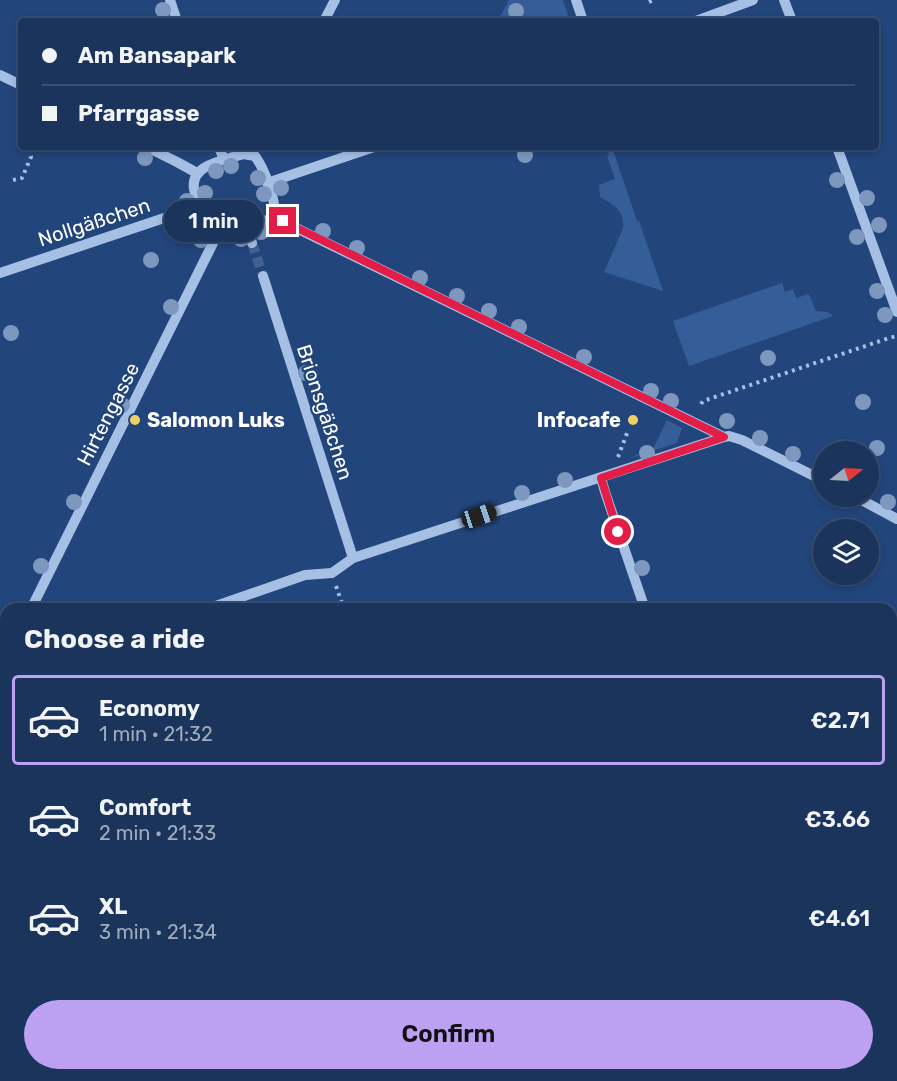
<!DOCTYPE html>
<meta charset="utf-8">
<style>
:root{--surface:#1a345c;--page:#233c62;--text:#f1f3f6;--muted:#9faabb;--line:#384f72;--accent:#bca0f2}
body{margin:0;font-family:Rubik,sans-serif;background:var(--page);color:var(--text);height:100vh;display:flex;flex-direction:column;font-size:22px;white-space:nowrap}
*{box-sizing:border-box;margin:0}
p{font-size:20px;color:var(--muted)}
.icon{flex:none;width:33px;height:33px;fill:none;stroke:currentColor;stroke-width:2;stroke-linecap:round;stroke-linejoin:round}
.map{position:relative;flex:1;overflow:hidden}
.drawer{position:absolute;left:0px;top:603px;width:897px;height:478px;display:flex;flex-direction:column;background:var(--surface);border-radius:18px 18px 0 0;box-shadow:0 3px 9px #0003,0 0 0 2px var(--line)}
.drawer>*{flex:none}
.guide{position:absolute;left:18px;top:18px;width:861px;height:132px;border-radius:6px;box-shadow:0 3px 9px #0003,0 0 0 2px var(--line);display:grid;align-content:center;height:132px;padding:0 24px;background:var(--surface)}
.needle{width:39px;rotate:72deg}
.buttons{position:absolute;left:813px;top:441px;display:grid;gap:12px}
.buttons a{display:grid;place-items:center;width:66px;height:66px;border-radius:50%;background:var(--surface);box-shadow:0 3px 9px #0003,0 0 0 2px var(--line);font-size:30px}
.end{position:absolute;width:27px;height:27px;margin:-14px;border:8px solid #e11d48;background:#fff;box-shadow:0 0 0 3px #fff}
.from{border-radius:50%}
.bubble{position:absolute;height:42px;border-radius:21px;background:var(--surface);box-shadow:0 3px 9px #0003,0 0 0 2px var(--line);font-size:20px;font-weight:600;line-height:42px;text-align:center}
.car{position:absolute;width:18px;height:36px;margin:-18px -9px;border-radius:8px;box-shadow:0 0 4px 2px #0007;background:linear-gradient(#222 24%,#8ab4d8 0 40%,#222 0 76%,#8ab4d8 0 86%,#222 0)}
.guide b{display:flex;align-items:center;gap:21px;height:57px;font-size:22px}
.guide b+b{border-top:2px solid var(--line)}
.guide i{width:15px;height:15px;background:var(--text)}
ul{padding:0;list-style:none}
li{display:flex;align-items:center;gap:18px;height:90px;margin:0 12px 9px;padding:0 12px;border:3px solid transparent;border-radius:6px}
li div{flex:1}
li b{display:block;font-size:22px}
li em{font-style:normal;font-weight:600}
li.active{border-color:var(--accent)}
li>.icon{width:54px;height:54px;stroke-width:1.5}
h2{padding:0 24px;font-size:27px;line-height:72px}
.button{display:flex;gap:12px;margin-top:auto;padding:12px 24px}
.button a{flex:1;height:69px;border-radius:36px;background:var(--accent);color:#111;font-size:24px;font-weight:600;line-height:69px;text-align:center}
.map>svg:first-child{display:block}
.green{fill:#355e99}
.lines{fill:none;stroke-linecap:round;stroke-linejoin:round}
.minor-tunnel{stroke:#43618f;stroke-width:10;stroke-dasharray:10 5;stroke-linecap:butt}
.path{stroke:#a5bfe5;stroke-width:4;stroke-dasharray:3 4.5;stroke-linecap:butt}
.minor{stroke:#a5bfe5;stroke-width:10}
.tree{fill:#7d97be}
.route{stroke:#e11d48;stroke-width:8}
.poi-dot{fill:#f1cf67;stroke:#22457b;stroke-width:2}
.labels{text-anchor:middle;stroke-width:4.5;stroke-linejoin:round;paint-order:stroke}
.street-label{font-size:20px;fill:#fff;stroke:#22457b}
.poi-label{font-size:20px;font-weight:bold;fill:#fff;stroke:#22457b;text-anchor:start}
</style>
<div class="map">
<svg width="897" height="1081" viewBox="0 0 897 1081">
<rect width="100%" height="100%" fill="#22457b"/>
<path class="green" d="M509,0H563L570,21H498Z
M606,147H612L637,221H639L663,291L604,272L623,228C625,211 614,205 600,197L599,185L615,179L607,156L609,155Z
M782,283L785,292L793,289L796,298L809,294L816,311L828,312L833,316L689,366L673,321Z
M667,420L682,428L677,443L631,458V457L653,449Z"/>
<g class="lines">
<path class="minor-tunnel" d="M252,243L263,276"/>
<path class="path" d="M649,2L653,0
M13,180L22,178L31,157L28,147
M701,404L703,401L889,338L897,336
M618,457L627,433
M336,586L344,609
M533,1076L537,1081
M787,1076L789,1081"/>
<path class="minor" d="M170,0L177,21
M576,0L583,21
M784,0L792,21
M324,21L335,0
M696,21L753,0
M0,75L21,85
M147,147L177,162L197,173
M219,147L224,160
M837,147L897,312
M243,154L255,156C265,170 275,198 275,215C262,225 233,234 217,235C207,228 204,218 200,207C198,201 195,195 194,189C190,164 226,160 243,154Z
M267,183L374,147
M275,215L290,225L724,437
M247,227L252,243
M0,273L200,206
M263,276L353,558
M601,478L605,492L645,609
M854,496L897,519
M31,609L217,235
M207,609L305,575L332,573L353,558L724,437L729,436L742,440L824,481
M0,655L6,650
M0,681L6,679
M0,695L6,715
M21,1076V1081
M872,1076L877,1081
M361,1081L362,1076"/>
</g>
<g class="tree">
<circle cx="163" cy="10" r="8"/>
<circle cx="516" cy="11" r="8"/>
<circle cx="525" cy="155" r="8"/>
<circle cx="145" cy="158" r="8"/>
<circle cx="231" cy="166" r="8"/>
<circle cx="216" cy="171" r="8"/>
<circle cx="258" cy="178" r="8"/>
<circle cx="837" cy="180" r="8"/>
<circle cx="281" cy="188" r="8"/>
<circle cx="205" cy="193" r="8"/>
<circle cx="264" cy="194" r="8"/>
<circle cx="867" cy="198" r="8"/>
<circle cx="187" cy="201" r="8"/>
<circle cx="210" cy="211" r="8"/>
<circle cx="193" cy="219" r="8"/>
<circle cx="237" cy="222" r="8"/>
<circle cx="879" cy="225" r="8"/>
<circle cx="323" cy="231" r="8"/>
<circle cx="261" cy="232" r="8"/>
<circle cx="857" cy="237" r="8"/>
<circle cx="241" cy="239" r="8"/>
<circle cx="201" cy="240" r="8"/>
<circle cx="357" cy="248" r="8"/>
<circle cx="151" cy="260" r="8"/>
<circle cx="420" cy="278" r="8"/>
<circle cx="877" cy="291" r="8"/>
<circle cx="457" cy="296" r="8"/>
<circle cx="171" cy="307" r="8"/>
<circle cx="489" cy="311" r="8"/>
<circle cx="885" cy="315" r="8"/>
<circle cx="519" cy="327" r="8"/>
<circle cx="11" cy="333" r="8"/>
<circle cx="584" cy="357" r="8"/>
<circle cx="768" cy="358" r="8"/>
<circle cx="306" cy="373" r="8"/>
<circle cx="651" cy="391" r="8"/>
<circle cx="671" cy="401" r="8"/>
<circle cx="863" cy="402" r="8"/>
<circle cx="122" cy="405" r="8"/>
<circle cx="727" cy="421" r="8"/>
<circle cx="760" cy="438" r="8"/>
<circle cx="877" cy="448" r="8"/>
<circle cx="647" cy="453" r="8"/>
<circle cx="793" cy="454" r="8"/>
<circle cx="565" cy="480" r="8"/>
<circle cx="522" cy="493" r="8"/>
<circle cx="74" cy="502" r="8"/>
<circle cx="888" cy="502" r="8"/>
<circle cx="41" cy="566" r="8"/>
<circle cx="642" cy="568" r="8"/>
</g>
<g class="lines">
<path class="route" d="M283,221L724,437L601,478L618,532"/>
</g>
<g class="poi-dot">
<circle cx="135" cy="420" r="6"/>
<circle cx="633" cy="420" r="6"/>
</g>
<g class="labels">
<g class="street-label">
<text transform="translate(94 222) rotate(-18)" y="7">Nollgäßchen</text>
<text transform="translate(325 412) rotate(72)" y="7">Brionsgäßchen</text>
<text transform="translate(108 414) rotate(-63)" y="7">Hirtengasse</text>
</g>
<g class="poi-label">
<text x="147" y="427">Salomon Luks</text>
<text x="621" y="427" text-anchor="end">Infocafe</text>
</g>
</g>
</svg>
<div class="buttons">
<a><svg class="needle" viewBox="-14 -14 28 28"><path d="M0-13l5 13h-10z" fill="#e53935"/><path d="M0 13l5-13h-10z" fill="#9faabb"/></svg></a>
<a><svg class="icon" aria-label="layers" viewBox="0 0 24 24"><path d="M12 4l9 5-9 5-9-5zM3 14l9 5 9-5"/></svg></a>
</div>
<i class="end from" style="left:618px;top:532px"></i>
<i class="end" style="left:283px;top:221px"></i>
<div class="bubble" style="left:164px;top:200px;width:99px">1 min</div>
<i class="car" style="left:479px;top:516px;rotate:72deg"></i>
<div class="guide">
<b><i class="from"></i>Am Bansapark</b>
<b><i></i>Pfarrgasse</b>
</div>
<section class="drawer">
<h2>Choose a ride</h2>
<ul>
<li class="active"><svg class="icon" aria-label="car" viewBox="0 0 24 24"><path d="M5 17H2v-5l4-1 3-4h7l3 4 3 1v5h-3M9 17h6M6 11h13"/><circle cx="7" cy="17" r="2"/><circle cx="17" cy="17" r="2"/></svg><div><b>Economy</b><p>1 min · 21:32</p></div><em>€2.71</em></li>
<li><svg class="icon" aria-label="car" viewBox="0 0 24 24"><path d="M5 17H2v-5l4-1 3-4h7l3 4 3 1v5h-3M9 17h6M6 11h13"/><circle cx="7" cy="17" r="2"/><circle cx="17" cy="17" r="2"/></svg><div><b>Comfort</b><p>2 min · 21:33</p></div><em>€3.66</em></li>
<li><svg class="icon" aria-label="car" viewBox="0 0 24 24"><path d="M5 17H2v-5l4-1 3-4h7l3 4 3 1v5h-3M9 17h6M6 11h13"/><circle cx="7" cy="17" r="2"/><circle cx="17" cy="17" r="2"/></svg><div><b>XL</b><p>3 min · 21:34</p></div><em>€4.61</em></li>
</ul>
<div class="button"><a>Confirm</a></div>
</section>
</div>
